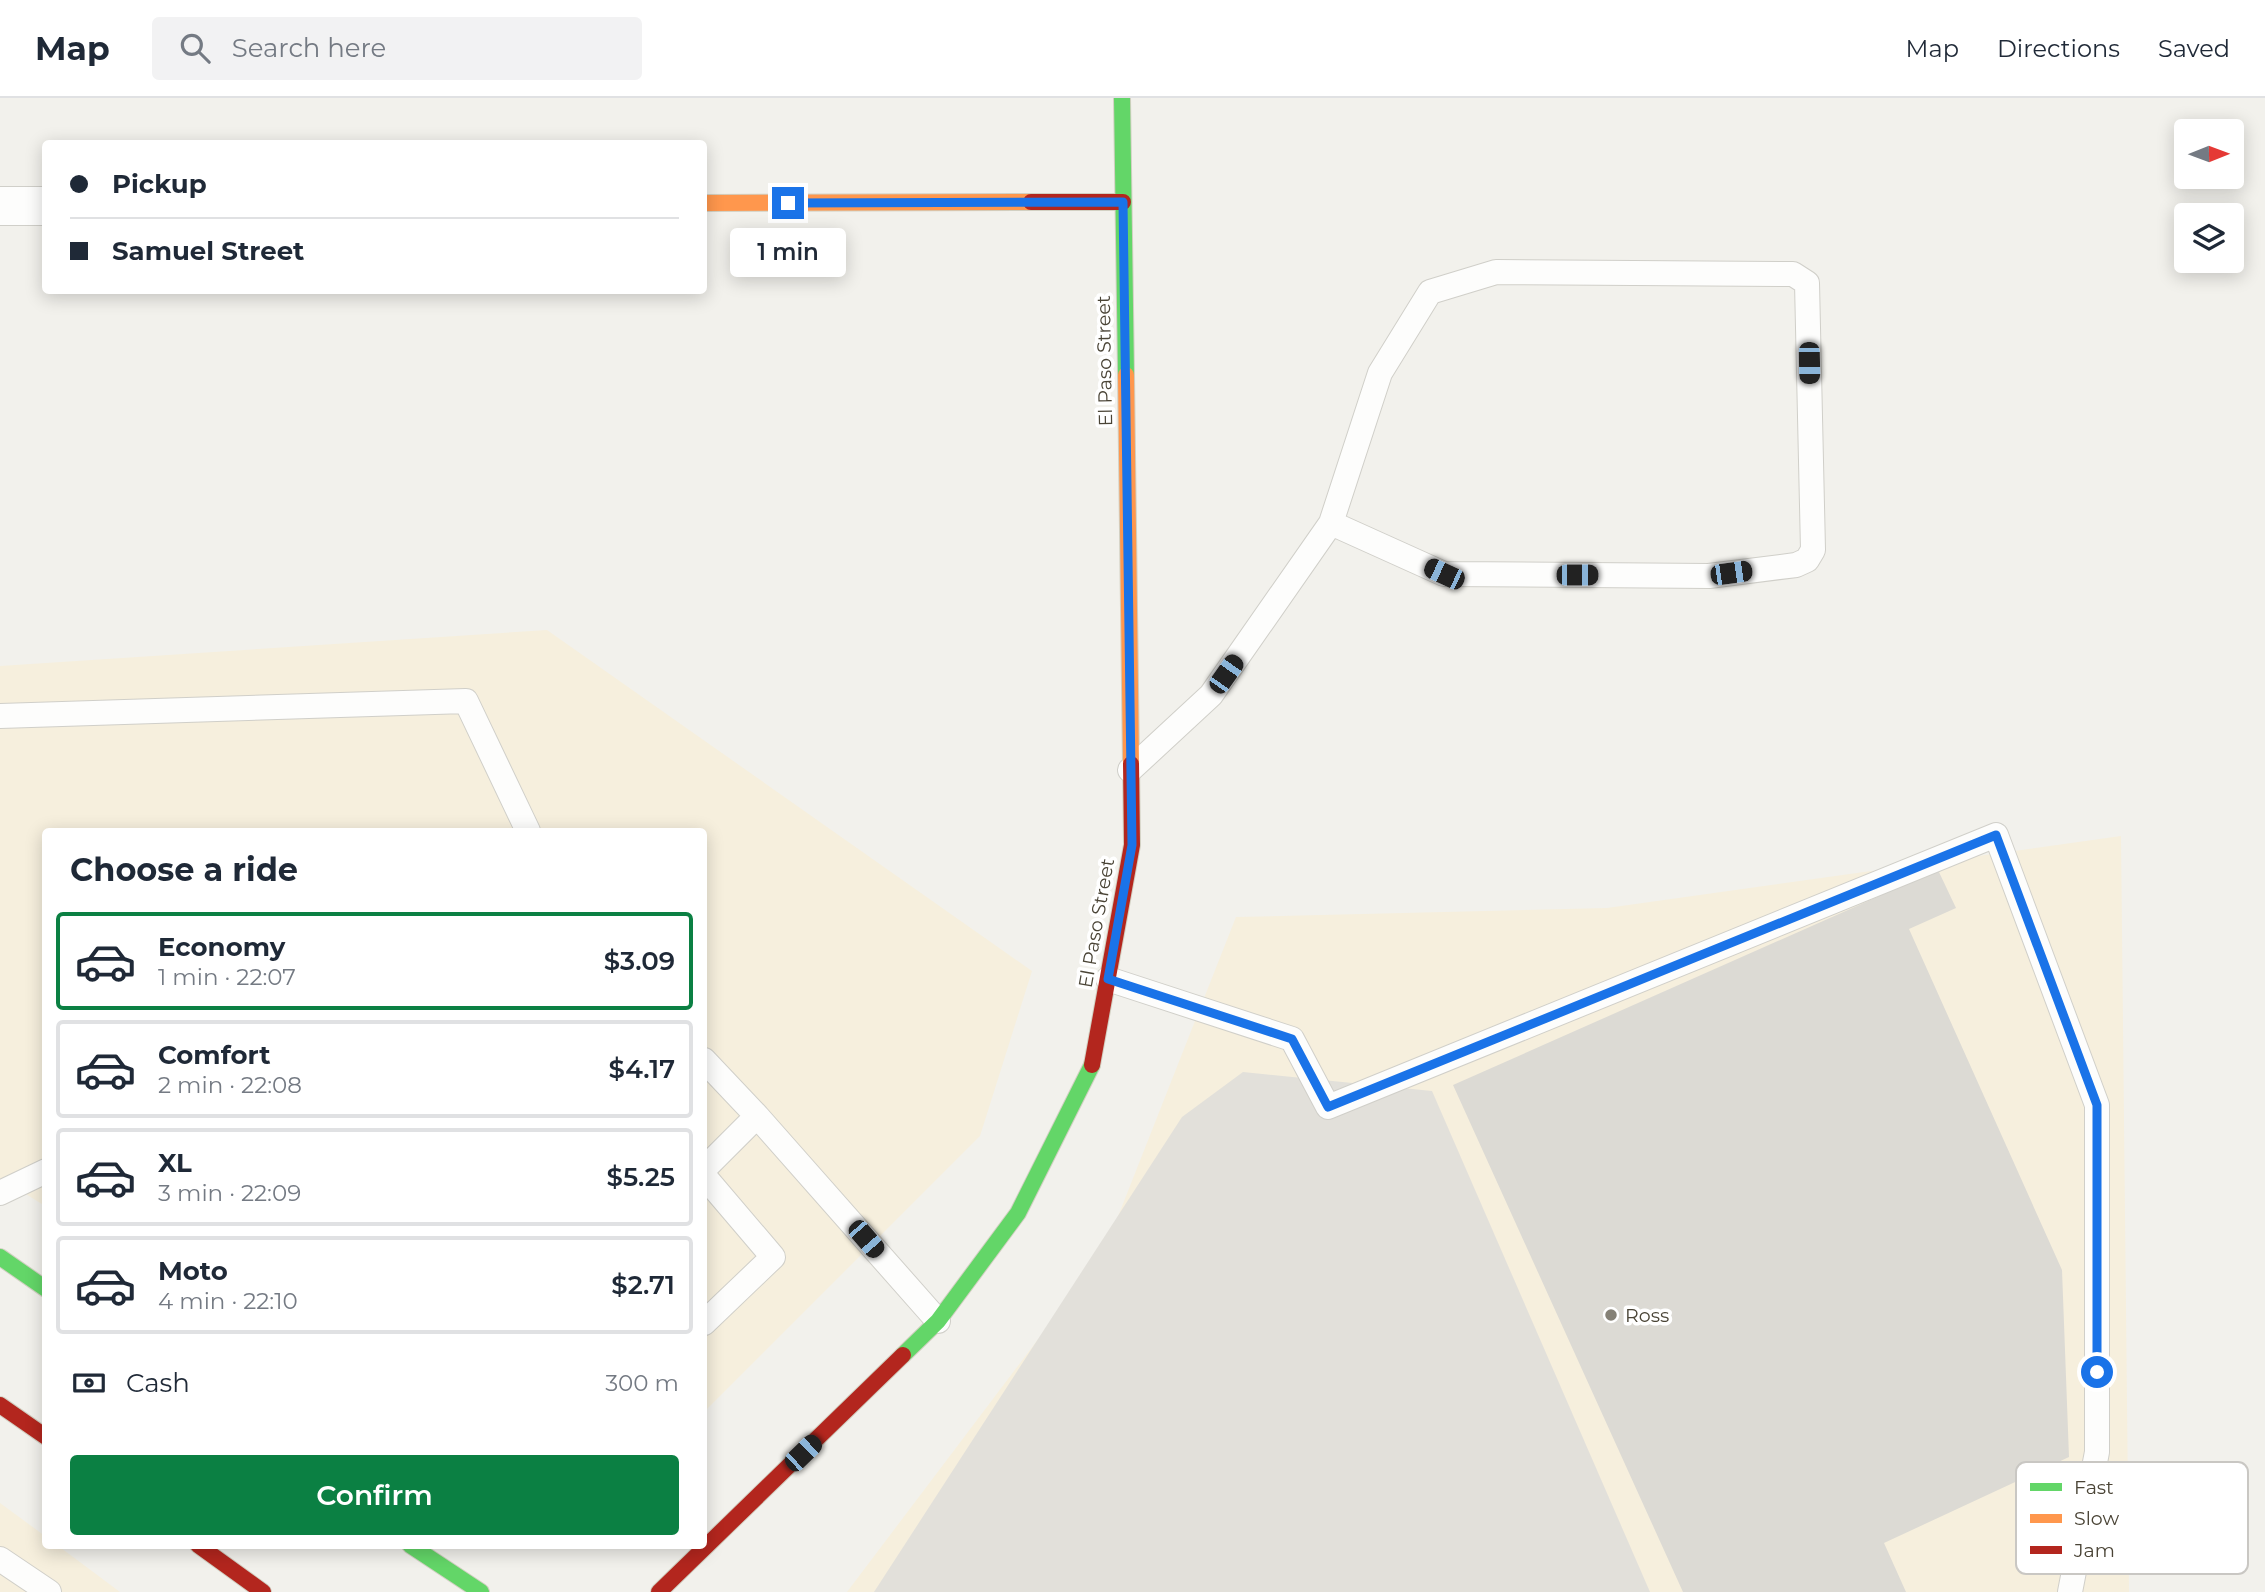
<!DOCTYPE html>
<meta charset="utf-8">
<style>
:root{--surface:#fff;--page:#f2f2f3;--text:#1f2937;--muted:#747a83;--line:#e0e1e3;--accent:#0b8043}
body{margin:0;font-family:Montserrat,sans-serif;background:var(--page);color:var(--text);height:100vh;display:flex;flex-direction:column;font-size:26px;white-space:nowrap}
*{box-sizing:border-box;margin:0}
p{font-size:23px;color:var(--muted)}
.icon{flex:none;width:38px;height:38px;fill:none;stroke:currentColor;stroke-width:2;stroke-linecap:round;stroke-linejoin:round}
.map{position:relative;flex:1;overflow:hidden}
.drawer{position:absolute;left:42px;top:730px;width:665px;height:721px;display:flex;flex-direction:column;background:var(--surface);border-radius:7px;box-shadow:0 4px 18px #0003}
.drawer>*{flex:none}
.top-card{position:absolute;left:42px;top:42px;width:665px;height:154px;border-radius:7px;box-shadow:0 4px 18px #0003;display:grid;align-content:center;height:154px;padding:0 28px;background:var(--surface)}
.needle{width:46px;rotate:89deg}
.fabs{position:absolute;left:2174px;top:21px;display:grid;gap:14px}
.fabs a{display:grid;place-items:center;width:70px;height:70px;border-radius:7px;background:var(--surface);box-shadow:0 4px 18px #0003;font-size:35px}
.end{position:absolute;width:32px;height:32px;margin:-16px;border:9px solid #1a73e8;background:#fff;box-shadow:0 0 0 4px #fff}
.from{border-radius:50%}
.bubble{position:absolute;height:49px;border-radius:7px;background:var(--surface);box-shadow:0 4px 18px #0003;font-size:23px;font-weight:600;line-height:49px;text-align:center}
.car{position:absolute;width:21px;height:42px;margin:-21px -10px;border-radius:9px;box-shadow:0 0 5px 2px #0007;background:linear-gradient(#222 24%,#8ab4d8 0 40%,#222 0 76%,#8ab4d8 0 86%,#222 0)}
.top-card b{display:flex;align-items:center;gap:24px;height:66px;font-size:26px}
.top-card b+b{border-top:2px solid var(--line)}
.top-card i{width:18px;height:18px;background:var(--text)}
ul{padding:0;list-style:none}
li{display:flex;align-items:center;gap:21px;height:98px;margin:0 14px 10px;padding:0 14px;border:4px solid var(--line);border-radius:7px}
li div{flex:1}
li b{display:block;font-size:26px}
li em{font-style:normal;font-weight:600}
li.on{border-color:var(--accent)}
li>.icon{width:63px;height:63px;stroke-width:1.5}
h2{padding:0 28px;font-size:32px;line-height:84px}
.pay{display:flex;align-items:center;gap:18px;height:77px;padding:0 28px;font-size:26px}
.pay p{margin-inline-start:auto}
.action{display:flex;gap:14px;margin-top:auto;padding:14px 28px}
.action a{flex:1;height:80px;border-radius:7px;background:var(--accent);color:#fff;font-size:28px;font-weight:600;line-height:80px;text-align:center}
header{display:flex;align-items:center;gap:42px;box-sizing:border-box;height:98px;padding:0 35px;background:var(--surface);border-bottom:2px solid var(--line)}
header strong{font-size:33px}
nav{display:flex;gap:38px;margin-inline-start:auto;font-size:24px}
.search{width:490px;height:63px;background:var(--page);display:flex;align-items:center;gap:18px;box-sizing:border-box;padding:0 24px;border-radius:7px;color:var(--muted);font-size:26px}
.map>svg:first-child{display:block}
.commercial{fill:#f6efdd}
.industrial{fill:#e2e0da}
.building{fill:#dcdad4}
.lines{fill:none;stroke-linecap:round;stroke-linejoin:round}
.lane-casing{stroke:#d0cfc9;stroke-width:26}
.street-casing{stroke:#d0cfc9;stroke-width:40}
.fast-casing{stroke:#d2d0c2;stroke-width:18}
.slow-casing{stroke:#d2d0c2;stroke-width:18}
.jam-casing{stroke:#d2d0c2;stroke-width:18}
.lane{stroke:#fdfdfc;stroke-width:24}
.street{stroke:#fdfdfc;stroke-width:38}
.fast{stroke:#63d668;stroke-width:16}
.slow{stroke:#ff974d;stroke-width:16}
.jam{stroke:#b3261e;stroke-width:16}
.route{stroke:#1a73e8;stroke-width:9}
.poi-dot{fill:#858176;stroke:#fff;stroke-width:2.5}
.labels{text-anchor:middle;stroke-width:7;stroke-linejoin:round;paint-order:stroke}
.street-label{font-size:19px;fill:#4a4436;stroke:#fff}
.poi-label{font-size:19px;fill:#4a4436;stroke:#fff;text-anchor:start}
.key{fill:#fff;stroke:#c9c7c3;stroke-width:2}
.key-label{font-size:19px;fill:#4a4436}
</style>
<header>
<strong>Map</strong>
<div class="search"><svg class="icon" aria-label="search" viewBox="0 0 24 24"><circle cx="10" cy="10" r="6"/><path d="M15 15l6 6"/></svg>Search here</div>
<nav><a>Map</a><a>Directions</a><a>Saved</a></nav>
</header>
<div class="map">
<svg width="2265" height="1494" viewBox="0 0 2265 1494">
<rect width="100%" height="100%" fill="#f2f1ec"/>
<path class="commercial" d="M547,532L1032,873L980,1038L704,1314V733H46L45,1108L0,1080V568Z
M2121,738L2129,1494H847L1104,1154L1236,819L1607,810Z
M0,1405L45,1438L46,1447H57L120,1494H0Z"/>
<path class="industrial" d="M1243,974L1432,993L1650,1494H874L1182,1019Z"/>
<path class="building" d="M1938,772L1956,810L1909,831L2062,1172L2069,1359L1884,1445L1906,1494H1683L1453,987Z"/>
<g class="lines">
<defs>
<path id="lane" d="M0,618L466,603L528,733
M1130,672L1211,597L1331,425L1380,275L1430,194L1496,174L1793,176L1807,185L1813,452L1807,462L1796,467L1709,478L1444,476L1331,425
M1108,881L1292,941L1328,1009L1996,737L2097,1007V1354L2070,1494
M704,962L757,1018L938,1223
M704,1071L757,1018
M704,1078L773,1159L704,1225
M0,1095L46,1073
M0,1461L49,1494"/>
<path id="street" d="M0,108H46"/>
<path id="fast" d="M1122,0L1126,277
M0,1159L46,1191
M903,1257L938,1223L1018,1115L1092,967
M410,1447L481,1494"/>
<path id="slow" d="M704,105L1031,104
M1126,277L1131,666"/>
<path id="jam" d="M1031,104H1123
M1092,967L1132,747L1131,666
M0,1307L46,1339
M198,1447L263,1494
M659,1494L903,1257"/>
</defs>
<use href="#lane" class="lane-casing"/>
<use href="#street" class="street-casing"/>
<use href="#fast" class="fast-casing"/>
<use href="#slow" class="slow-casing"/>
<use href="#jam" class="jam-casing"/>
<use href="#lane" class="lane"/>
<use href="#street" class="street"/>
<use href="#fast" class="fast"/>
<use href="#slow" class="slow"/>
<use href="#jam" class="jam"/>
</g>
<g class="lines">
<path class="route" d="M788,105L1123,104L1132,747L1108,881L1292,941L1328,1009L1996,737L2097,1007V1274"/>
</g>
<circle class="poi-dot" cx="1611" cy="1217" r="7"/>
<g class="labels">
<g class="street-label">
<text transform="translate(1104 263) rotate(-91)" y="7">El Paso Street</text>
<text transform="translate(1096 825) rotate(-80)" y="7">El Paso Street</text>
</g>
<g class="poi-label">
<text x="1625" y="1224">Ross</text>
</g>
</g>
<rect x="2016" y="1364" width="232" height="112" rx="10" class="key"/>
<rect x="2030" y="1385" width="32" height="8" fill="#63d668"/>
<rect x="2030" y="1416" width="32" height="9" fill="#ff974d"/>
<rect x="2030" y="1448" width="32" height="8" fill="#b3261e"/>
<g class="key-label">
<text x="2074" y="1396">Fast</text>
<text x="2074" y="1427">Slow</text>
<text x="2074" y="1459">Jam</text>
</g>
</svg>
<div class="fabs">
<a><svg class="needle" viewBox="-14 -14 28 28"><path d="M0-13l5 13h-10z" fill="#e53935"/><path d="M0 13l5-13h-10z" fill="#747a83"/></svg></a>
<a><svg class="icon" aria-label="layers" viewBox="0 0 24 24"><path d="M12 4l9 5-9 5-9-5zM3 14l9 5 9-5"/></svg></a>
</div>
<i class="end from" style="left:2097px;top:1274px"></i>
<i class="end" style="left:788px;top:105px"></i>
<div class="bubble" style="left:730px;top:130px;width:116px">1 min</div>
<i class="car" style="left:1809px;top:265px;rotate:179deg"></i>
<i class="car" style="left:1731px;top:475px;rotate:82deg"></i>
<i class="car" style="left:1444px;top:476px;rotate:295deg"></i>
<i class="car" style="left:1577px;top:477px;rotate:90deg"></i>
<i class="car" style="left:1226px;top:576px;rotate:35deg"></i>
<i class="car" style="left:866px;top:1141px;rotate:139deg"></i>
<i class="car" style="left:803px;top:1355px;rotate:46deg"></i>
<div class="top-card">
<b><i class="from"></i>Pickup</b>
<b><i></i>Samuel Street</b>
</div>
<section class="drawer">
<h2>Choose a ride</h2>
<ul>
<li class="on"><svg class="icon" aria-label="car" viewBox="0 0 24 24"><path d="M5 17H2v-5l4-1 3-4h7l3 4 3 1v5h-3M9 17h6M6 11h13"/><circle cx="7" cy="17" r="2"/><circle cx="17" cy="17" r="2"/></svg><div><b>Economy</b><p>1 min · 22:07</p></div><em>$3.09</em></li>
<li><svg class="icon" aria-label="car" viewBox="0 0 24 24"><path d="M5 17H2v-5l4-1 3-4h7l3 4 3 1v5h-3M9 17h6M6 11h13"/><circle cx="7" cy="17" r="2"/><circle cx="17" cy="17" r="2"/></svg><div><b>Comfort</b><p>2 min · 22:08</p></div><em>$4.17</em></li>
<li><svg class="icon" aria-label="car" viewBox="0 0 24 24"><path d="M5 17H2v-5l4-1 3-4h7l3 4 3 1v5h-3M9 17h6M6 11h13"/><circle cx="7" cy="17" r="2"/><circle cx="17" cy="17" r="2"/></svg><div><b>XL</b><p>3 min · 22:09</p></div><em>$5.25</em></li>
<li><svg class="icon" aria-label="car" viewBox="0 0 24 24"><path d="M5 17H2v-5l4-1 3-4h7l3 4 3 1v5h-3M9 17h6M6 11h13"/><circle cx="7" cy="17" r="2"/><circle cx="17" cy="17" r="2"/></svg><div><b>Moto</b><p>4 min · 22:10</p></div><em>$2.71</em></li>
</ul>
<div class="pay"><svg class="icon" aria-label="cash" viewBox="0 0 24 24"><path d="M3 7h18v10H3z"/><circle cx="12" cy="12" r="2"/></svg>Cash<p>300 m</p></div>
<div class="action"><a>Confirm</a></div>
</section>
</div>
